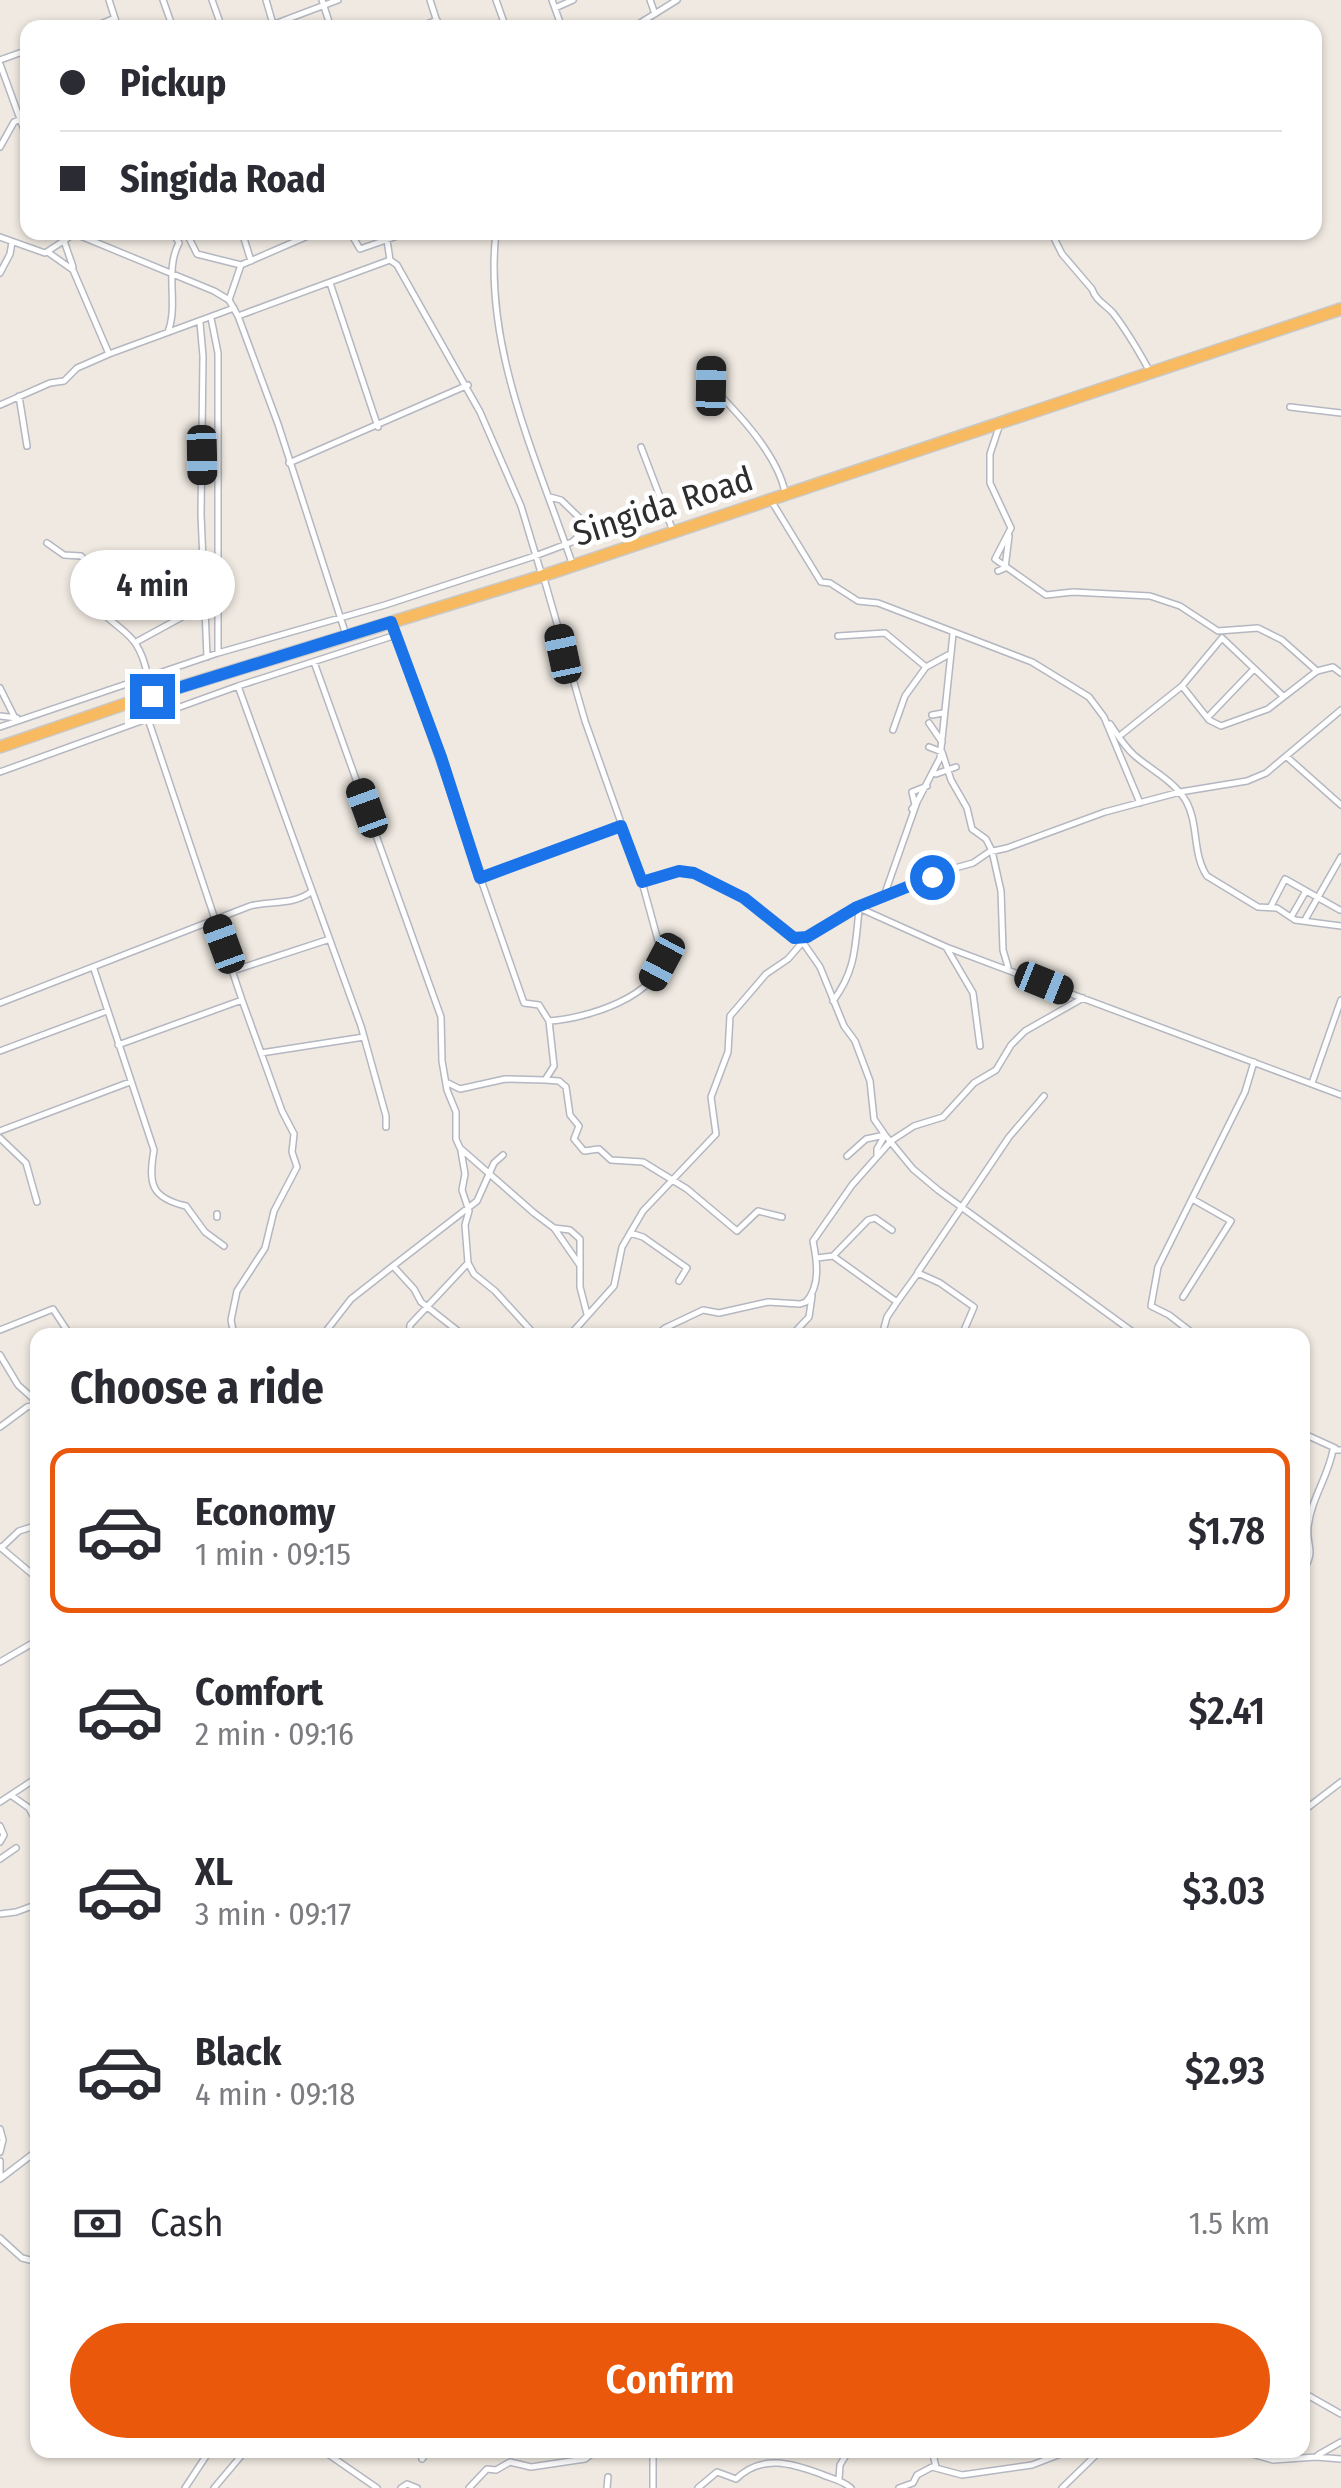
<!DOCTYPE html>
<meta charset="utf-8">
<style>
:root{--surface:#fff;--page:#f7f7f7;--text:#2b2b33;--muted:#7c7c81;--line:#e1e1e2;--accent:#ea580c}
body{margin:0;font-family:"Fira Sans Condensed",sans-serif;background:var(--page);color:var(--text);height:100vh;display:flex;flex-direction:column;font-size:38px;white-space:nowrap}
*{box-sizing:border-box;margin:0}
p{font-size:32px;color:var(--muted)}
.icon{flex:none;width:55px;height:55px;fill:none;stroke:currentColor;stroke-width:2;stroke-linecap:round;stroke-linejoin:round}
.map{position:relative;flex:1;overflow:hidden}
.drawer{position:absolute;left:30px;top:1328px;width:1280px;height:1130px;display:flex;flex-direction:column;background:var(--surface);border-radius:20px;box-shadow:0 2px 8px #0004}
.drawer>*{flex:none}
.guide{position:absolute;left:20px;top:20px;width:1302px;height:220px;border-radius:20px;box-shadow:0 2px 8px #0004;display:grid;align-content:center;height:220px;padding:0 40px;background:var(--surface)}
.end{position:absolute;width:45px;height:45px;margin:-22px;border:12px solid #1a73e8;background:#fff;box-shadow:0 0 0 5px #fff}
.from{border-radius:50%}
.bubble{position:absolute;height:70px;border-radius:35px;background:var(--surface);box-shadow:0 2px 8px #0004;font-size:32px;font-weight:600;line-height:70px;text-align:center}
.car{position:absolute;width:30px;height:60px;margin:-30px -15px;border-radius:12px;box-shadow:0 0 8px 2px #0007;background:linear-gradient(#222 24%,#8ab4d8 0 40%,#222 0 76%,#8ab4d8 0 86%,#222 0)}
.guide b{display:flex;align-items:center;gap:35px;height:95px;font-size:38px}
.guide b+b{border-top:2px solid var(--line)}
.guide i{width:25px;height:25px;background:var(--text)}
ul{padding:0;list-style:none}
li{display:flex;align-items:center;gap:30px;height:165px;margin:0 20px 15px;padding:0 20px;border:5px solid transparent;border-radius:20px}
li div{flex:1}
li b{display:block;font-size:38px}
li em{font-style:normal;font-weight:600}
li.current{border-color:var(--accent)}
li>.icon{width:90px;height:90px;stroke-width:1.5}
h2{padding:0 40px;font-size:45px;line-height:120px}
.pay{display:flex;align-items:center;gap:25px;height:110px;padding:0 40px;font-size:38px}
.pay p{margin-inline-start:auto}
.cta{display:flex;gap:20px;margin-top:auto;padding:20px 40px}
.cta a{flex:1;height:115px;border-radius:60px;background:var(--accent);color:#fff;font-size:40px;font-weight:600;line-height:115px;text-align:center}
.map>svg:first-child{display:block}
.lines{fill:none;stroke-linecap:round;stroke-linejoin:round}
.minor-casing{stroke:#b4b7c1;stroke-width:8}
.trunk-casing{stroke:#c9c9c9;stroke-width:14}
.minor{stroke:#fff;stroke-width:5}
.trunk{stroke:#f8ba60;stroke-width:11}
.route{stroke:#1a73e8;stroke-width:12}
.labels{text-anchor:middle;stroke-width:9;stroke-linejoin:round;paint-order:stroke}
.street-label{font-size:35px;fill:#2e2e2e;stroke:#fff}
</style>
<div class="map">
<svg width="1341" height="2488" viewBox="0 0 1341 2488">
<rect width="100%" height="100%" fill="#efe9e1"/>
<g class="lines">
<defs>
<path id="minor" d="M109,0L118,28
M163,0L173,28
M212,0L222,28
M266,0L273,24
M322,0L331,28
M430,0L439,28
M496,0L506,28
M552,0L562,28
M650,0L655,14
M555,8L573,0
M91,28L115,18
M264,28L338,0
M417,28L437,20
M632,28L677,0
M0,60L28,50
M0,64L28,141
M0,147L14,122L28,116
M61,232L73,267
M186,232L197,254L241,265L317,232
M242,232L251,261
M350,232L360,249L409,232
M496,232C483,346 536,457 572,563
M1051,232L1062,254L1092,289C1096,301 1105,304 1113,313C1127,331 1138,350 1149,370
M0,237L45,253L71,236L78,235L214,291L229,300L238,316L278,424L346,635
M387,240L390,260
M49,253L73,270L109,354
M0,273L10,254L12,242
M330,283L378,427
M229,300L241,265
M238,316L390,260L397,265L480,412L521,506L542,576
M211,318L218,353V653
M200,323L203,356L201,514L207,657
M168,332C179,303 164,271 179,243L173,232
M711,360V386C738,413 777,454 785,492
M19,396L27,446
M0,405L50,383L64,381L77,368L109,354L234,308
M1290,407L1341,413
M999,427L990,454V483L1011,528L995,559L1046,595L1073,592L1150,596L1180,606L1218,631L1258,628L1282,640L1317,671L1333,667L1341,673
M641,447L673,531
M289,463L468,385
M550,497L561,500L589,527L602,526
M772,502L821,582L830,583L858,601L878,603L1032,662L1089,697L1104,717L1140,803
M47,543L64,555L81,556L101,576H112L177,598L204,590
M998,571L1005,568L1009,536
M543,575L585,721L642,882L679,871L694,873L744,898L794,938L807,937L857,907L937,873L973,863L989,852L1007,848L1105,812L1180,792L1247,781L1266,773L1341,710
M101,577L96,606C123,636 138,630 148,677
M392,624L524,1003L539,1005L549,1021C584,1019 660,997 662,955L642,882
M838,636L885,633L926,667L948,655
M1222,638L1283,696
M138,641L193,611L205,616
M314,662L441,1017L442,1061L447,1090L456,1112V1139L460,1148L534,1213L554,1228L570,1230L580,1239V1287L587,1314
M238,686L361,1026L386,1116V1127
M1182,686L1209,720L1221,726L1268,709L1317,671
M0,688L15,718
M932,715L943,713
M0,716L17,718
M1208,717L1253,670
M148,719L242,1000L282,1111L294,1134L292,1152L297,1167L274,1211L265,1248L237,1291L231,1320L234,1335
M929,723L942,742
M1110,724C1117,734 1124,746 1134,755C1151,770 1173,780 1186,801C1199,824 1192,854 1207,876L1258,907L1277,908L1295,920L1341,926
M0,727L218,653L385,605L535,556L572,542L589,527
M893,730L905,696L926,667
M1122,734L1182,686L1222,638
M929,747L942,752L951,780L967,808L972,829L986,839L992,851L1001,891L1003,950L1008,967
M1287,757L1341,805
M0,772L238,686L396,635
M936,774L956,767
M912,809L915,805L912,792L927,786
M480,878L621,826
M885,893L917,802L940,758L953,634
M1271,906L1285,879L1340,910
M857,907L946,947L1341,1095
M1291,917L1306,891
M1306,918L1341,857
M804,944L820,967L844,1026L855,1041L870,1081L874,1119L885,1135L877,1149V1156
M946,947L973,993L980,1046
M94,969L154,1150C148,1184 151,1198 186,1206L205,1232L224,1246
M232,971L327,940
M833,1001C856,970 855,947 859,910
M0,1003L250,906C272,900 291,906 311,892
M118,1045L242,1000
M0,1051L107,1011
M261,1053L364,1037
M545,1080L559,1081L566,1087L570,1115L579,1126L574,1139L584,1151L599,1149L611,1160L643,1162L687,1189L737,1231L758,1211L782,1217
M448,1083L460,1089L505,1079L545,1080L554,1066L549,1021
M1312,1083L1341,1000
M0,1131L130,1082
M0,1138L26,1163L37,1202
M461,1151L465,1174L462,1190L469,1211L465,1225L468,1263L474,1274L495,1291L535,1335
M847,1156L866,1139L885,1135L913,1169L938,1190L1137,1335
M217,1217V1214
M554,1228L579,1264
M630,1233L643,1237L687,1268L679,1281
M833,1256L868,1220L875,1218L892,1230
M817,1258L833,1256L897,1302L918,1273L940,1283L974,1307L962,1335
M918,1272L1009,1137L1044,1096
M1183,1297L1231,1221L1194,1200
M0,1330L53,1309L70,1335
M323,1335L351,1299L393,1266
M409,1335L410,1325L468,1263
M463,1335L421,1302L414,1289L393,1266L477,1201L494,1163L503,1155
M570,1335L614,1286L622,1247L643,1211L716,1134L711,1097L728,1052L730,1016L766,974L788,959L807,937
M657,1335L665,1328L703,1310L719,1313L768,1302L800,1304L806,1302C821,1285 817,1261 813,1241L852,1185L891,1141L914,1126L943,1117L974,1083L996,1070L1011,1045L1025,1031L1083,998
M792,1335L809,1317L812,1296
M882,1335L887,1317L897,1302
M1195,1335L1169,1315L1151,1306L1158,1267L1245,1092L1254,1062
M0,1355L18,1385L38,1403
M0,1427L27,1407L38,1404
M1302,1433L1335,1448
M0,1547L38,1579
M1,1548L19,1531L38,1525
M1302,1573C1317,1548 1306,1549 1308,1527C1311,1499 1328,1477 1333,1450H1341
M0,1662L38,1640
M12,1796L29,1808L38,1825
M0,1802L38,1777
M1302,1812L1341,1782
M0,1826L4,1835L0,1842
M0,1859L16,1848
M0,1914L16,1912L38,1904
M0,2129L3,2140L0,2152
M0,2161V2176
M0,2179L38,2150
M0,2238L22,2258L38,2262
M1302,2392L1341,2414
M322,2450L377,2488
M653,2450V2488
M932,2450L936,2467
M1238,2450L1273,2460L1316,2457L1341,2459
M1318,2455L1341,2442
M422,2459L428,2450
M839,2479L840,2465L849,2450
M185,2488L210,2450
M214,2488L246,2450
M401,2488L407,2484L417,2488
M469,2488L487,2469L496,2470L510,2462L531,2467L585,2459L597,2450
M607,2488L608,2477
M698,2488L717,2472L736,2479C762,2454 791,2463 821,2474C832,2479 842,2480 851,2488
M899,2488L913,2483L917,2475L932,2467L962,2475L1032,2465L1071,2450
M1062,2488L1101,2450"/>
<path id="trunk" d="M0,747L125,704L542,576L1341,309"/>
</defs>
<use href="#minor" class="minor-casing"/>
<use href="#trunk" class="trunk-casing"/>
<use href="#minor" class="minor"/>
<use href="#trunk" class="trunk"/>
</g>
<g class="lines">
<path class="route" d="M152,696L391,622L441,757L480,878L621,826L642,882L679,871L694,873L744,898L794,938L807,937L857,907L932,877"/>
</g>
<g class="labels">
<g class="street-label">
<text transform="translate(663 506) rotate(-18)" y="12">Singida Road</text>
</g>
</g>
</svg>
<i class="end from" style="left:932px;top:877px"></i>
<i class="end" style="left:152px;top:696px"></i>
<div class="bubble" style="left:70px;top:550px;width:165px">4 min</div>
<i class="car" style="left:711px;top:386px;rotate:1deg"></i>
<i class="car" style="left:202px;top:455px;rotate:179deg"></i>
<i class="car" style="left:563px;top:654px;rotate:348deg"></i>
<i class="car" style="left:367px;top:808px;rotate:340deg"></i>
<i class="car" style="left:224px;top:944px;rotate:340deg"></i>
<i class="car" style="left:662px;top:962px;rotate:208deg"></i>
<i class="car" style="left:1044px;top:983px;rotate:112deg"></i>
<div class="guide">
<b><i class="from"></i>Pickup</b>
<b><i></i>Singida Road</b>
</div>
<section class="drawer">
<h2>Choose a ride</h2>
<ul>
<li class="current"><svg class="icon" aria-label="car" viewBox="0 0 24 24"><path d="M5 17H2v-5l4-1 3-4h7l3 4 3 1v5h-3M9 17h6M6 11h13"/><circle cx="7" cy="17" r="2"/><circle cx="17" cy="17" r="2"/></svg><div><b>Economy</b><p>1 min · 09:15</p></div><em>$1.78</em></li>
<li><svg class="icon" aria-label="car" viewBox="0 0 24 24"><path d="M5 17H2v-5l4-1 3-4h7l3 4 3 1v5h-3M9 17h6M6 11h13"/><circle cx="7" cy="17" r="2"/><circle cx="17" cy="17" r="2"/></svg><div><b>Comfort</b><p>2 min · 09:16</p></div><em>$2.41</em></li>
<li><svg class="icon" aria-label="car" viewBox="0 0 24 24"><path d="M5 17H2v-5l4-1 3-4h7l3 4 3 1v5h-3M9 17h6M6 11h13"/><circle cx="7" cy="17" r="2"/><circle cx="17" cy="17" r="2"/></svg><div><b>XL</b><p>3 min · 09:17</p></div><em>$3.03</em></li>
<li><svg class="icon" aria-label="car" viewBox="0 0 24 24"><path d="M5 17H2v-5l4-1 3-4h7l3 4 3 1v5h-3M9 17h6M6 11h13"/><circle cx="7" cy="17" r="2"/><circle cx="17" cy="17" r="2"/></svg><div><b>Black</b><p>4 min · 09:18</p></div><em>$2.93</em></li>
</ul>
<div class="pay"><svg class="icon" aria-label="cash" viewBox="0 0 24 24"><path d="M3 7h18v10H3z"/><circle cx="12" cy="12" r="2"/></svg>Cash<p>1.5 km</p></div>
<div class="cta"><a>Confirm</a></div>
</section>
</div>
